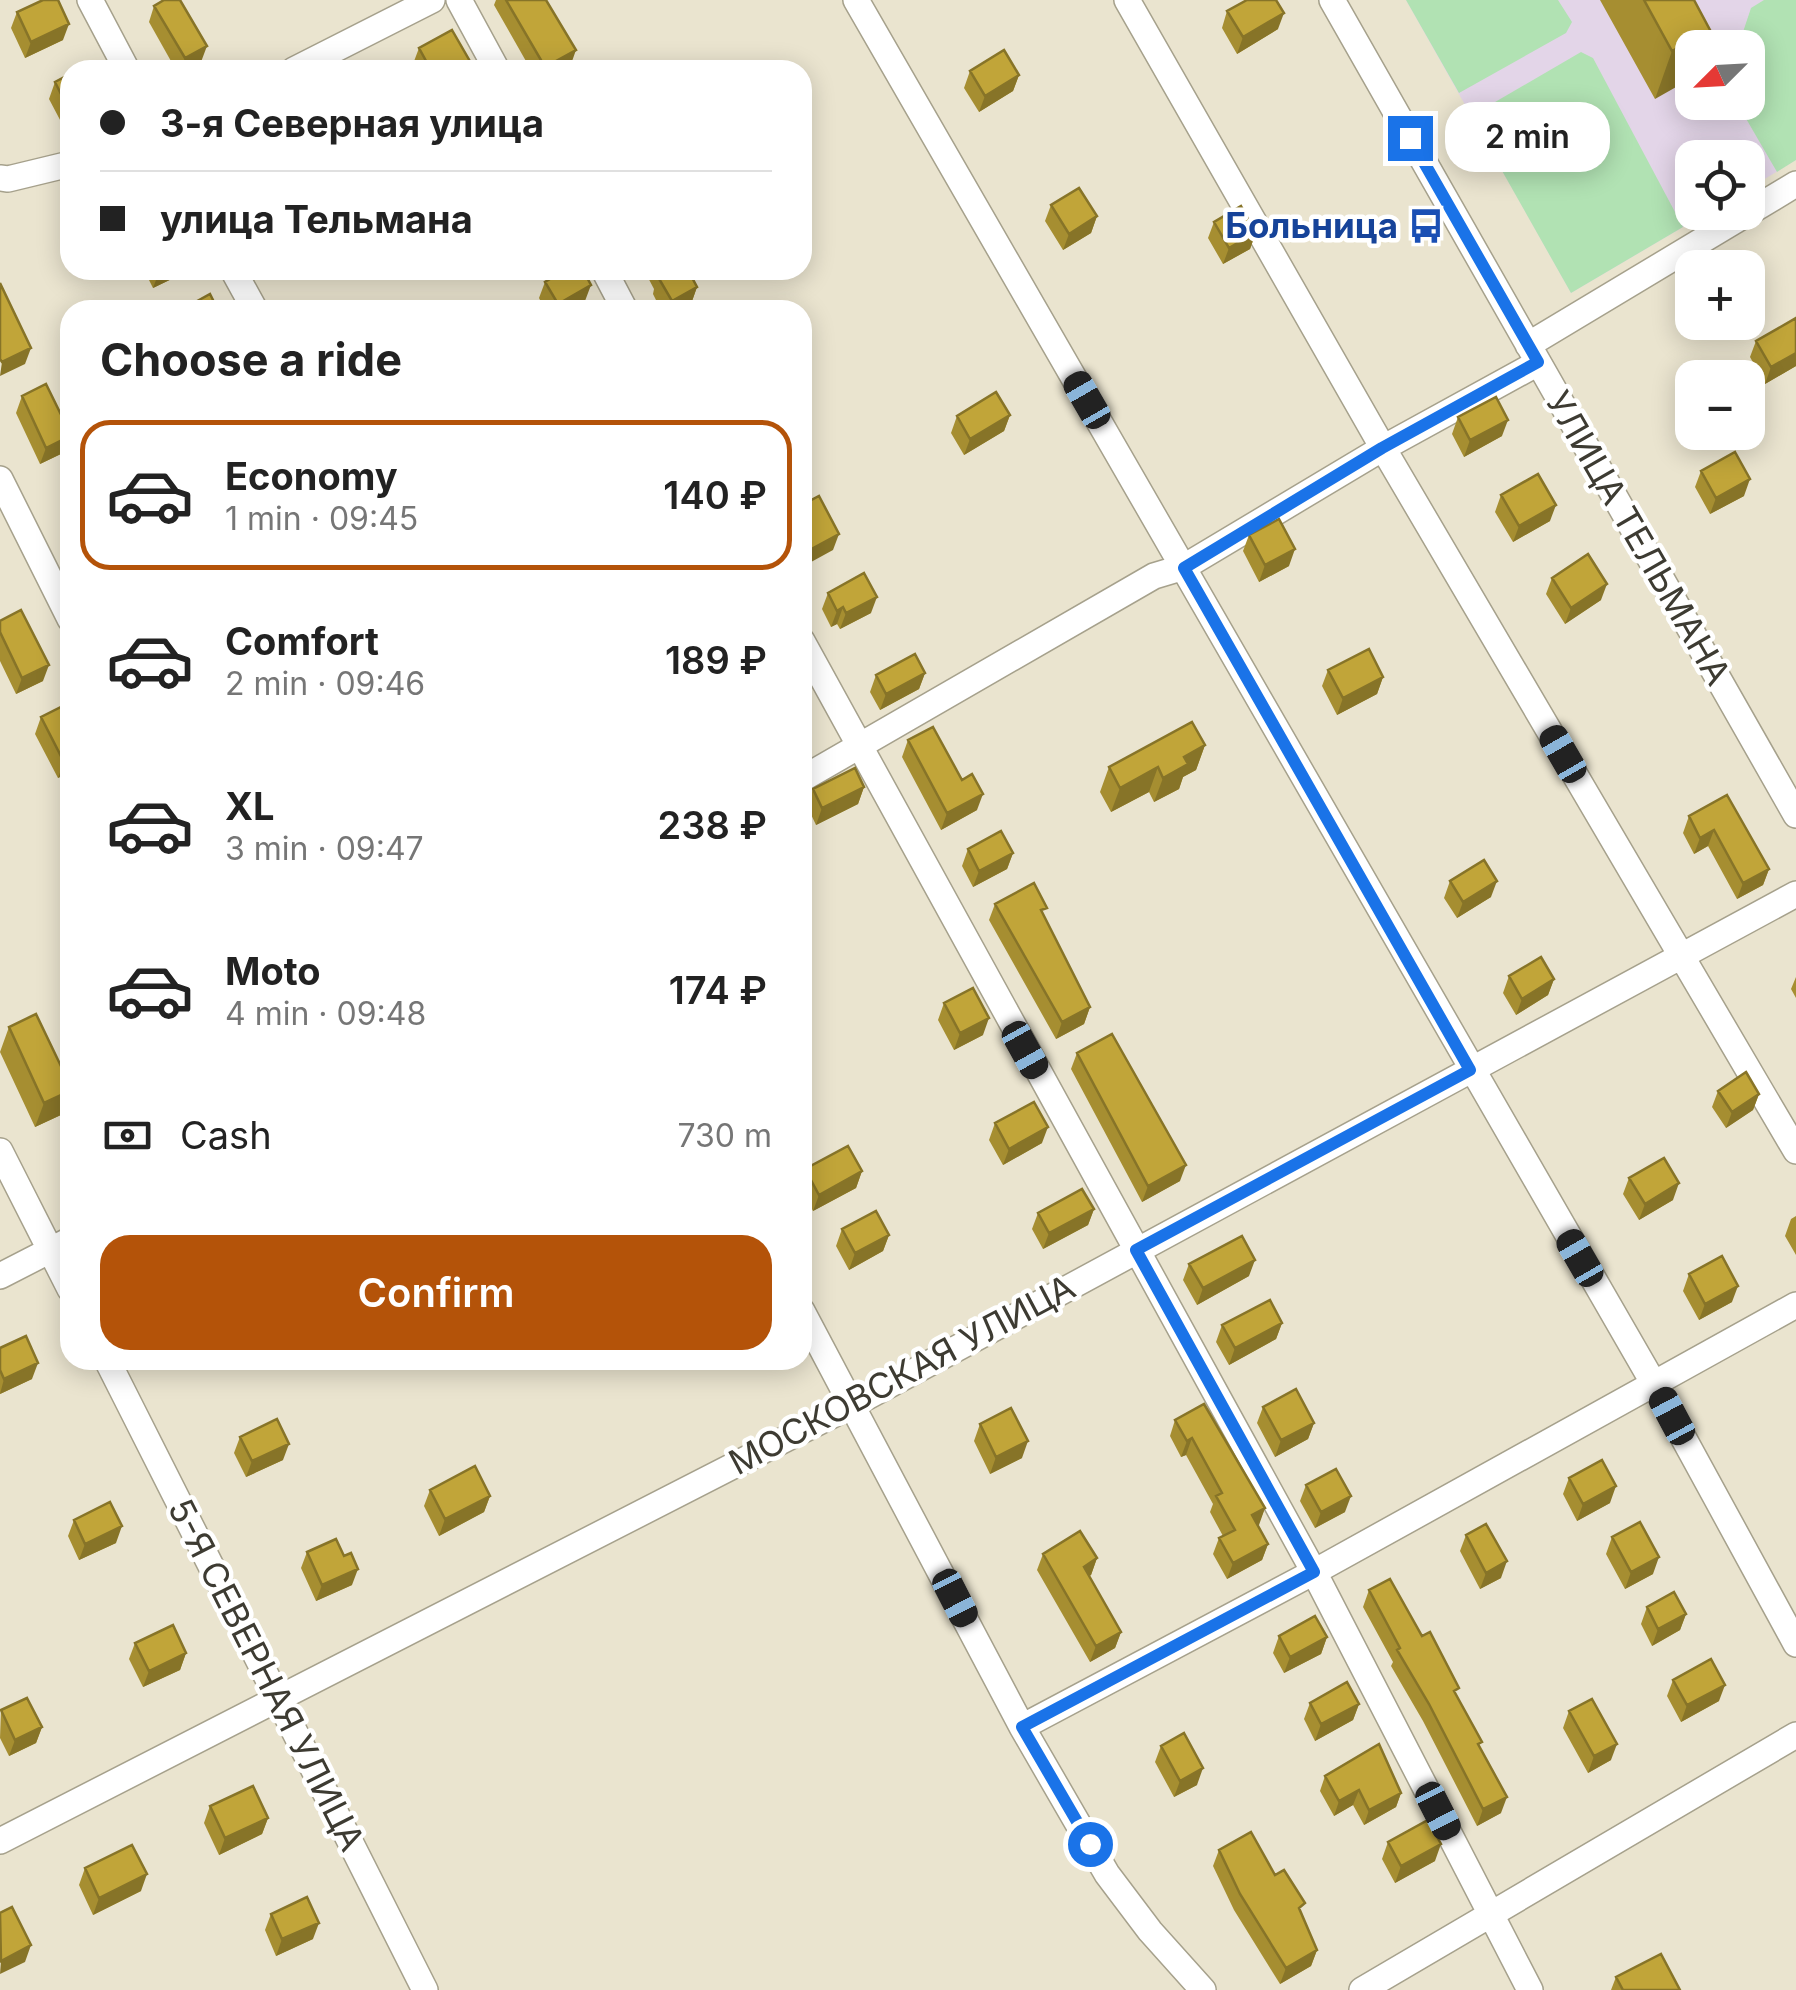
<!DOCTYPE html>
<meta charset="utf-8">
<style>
:root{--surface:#fff;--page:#f6f6f6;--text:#222;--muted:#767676;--line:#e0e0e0;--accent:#b45309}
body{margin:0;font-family:Inter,sans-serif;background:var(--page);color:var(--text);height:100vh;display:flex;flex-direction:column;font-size:38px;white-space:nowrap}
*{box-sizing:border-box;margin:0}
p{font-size:32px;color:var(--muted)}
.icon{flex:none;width:55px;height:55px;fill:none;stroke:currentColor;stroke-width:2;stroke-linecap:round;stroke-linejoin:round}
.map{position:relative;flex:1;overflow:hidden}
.sheet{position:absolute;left:60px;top:300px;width:752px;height:1070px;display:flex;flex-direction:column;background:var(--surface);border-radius:30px;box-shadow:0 5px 25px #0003}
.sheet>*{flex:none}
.guide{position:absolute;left:60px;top:60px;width:752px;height:220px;border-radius:30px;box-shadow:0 5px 25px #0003;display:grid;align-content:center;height:220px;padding:0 40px;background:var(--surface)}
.needle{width:65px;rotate:246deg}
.tools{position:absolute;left:1675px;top:30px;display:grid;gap:20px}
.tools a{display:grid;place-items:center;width:90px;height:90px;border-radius:20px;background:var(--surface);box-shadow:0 5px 25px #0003;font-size:50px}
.end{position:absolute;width:45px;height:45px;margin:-22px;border:12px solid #1a73e8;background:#fff;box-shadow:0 0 0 5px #fff}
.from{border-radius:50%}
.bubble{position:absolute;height:70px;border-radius:30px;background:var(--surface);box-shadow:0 5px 25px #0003;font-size:32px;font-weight:600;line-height:70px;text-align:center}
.car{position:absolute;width:30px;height:60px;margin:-30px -15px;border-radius:12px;box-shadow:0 0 8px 2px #0007;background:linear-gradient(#222 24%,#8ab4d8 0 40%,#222 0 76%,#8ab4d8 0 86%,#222 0)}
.guide b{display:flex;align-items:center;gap:35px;height:95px;font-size:38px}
.guide b+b{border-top:2px solid var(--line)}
.guide i{width:25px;height:25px;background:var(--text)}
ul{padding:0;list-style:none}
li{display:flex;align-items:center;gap:30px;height:150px;margin:0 20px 15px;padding:0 20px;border:5px solid transparent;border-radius:30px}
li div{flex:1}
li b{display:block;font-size:38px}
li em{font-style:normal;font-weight:600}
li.selected{border-color:var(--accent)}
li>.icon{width:90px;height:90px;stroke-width:1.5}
h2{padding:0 40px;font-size:45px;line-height:120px}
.pay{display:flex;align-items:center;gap:25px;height:110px;padding:0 40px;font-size:38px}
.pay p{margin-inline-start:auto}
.action{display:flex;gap:20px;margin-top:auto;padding:20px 40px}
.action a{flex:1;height:115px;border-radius:30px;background:var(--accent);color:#fff;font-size:40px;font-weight:600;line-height:115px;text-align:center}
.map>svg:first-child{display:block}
.medical{fill:#e3d5e8;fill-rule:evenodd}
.green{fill:#b1e2b3}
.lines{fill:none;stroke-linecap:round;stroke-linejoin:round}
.minor-casing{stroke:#a6a18c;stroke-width:28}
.minor{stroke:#fff;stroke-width:25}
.wall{fill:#a68e31}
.shaded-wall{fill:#877428}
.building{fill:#c1a539;stroke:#877428;stroke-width:2.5}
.route{stroke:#1a73e8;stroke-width:12}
.labels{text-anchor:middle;stroke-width:9;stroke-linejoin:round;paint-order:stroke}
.transit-label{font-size:35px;font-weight:bold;fill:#164399;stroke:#fff;text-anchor:end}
.street-label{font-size:35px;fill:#3d3b32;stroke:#fff}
</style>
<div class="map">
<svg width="1796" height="1990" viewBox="0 0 1796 1990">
<rect width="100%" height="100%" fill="#eae4cf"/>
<path class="medical" d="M1406,0H1796V160L1748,189V158H1692V212L1707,213L1571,293ZM1692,48H1748V102H1692Z"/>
<path class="green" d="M1406,0H1558L1572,22L1566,33L1459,93Z
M1764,0H1796V160L1777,172L1737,103L1748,102V48L1738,47L1751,8Z
M1581,52L1593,58L1683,227L1571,293L1471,116Z"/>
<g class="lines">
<defs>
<path id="minor" d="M90,0L127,70
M459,0L497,70
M856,0L1654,1384L1796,1644
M1127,0L1383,448L1796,1151
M1332,0L1796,815
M294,70L432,0
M0,178L8,179L70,164
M233,270L255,310
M604,270L625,310
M1528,345L1796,184
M0,479L70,619
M802,641L1314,1572L1530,1990
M802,779L1154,576L1184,567L1383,448L1538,363
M0,1151L70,1289
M0,1276L70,1240
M802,1311L1022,1727L1107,1874L1150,1931L1203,1990
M107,1360L425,1990
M1022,1727L1314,1572L1796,1305
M0,1841L854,1404L1796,894
M1362,1990L1796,1735"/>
</defs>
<use href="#minor" class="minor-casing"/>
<use href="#minor" class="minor"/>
</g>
<path class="wall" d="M496,0H546L570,67L564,70H531L494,5Z
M1600,0H1694L1710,30L1704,48H1692L1655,99Z
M154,6L201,62L187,70H176L149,22Z
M1227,11L1278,29L1237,54L1222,28Z
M17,12L63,40L25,58L11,28Z
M419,48L475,70H417L413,64Z
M970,71L1019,75L1013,91L979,112L964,88Z
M70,74V133L68,135L49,99L55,82Z
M1051,205L1097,216L1091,233L1063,250L1045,221Z
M1214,222L1256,232L1250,249L1223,264L1208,238Z
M144,270H186L184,273L153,288Z
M644,270H688L697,287L691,304L680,310H661L653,294L654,289Z
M545,282L585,301L570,310H545L539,298Z
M1796,318V366L1765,384L1750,357L1756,341Z
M22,396L65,452L40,464L16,413Z
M1010,415L1004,431L964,455L951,433L957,416Z
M1458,417L1502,436L1464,457L1452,434Z
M1701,471L1744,496L1710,514L1695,487Z
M70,493V523L63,510Z
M1501,495L1550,521L1513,542L1495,512Z
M1249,535L1289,566L1259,582L1243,551Z
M1552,578L1601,600L1565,624L1546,594Z
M828,593L871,613L840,629L837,624L831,627L822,609Z
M0,621L43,681L16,694L0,661Z
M1328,670L1383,677L1377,694L1337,715L1322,686Z
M925,673L919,689L880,710L870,692L876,675Z
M70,710V772L58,778L35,734L41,717Z
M908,740L962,780L977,810L941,830L902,757Z
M1205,745L1196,770L1183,777L1179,789L1154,802L1149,792L1111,812L1100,792L1109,767Z
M864,787L858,804L816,825L807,806L813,789Z
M1727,795L1769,869L1763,885L1737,899L1708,846L1694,854L1683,833L1689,816Z
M968,849L1013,853L1007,869L973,887L962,866Z
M1450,881L1491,897L1457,918L1444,898Z
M995,904L1044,916L1090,1007L1084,1024L1056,1039L989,920Z
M1509,976L1554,979L1548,995L1516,1015L1503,993Z
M1796,977V998L1791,989Z
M944,1003L983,1035L954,1050L938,1020Z
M9,1027L63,1114L35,1127L0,1052Z
M1077,1053L1180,1181L1142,1202L1071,1069Z
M1718,1091L1759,1094L1753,1110L1726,1128L1712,1107Z
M995,1123L1042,1143L1003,1165L989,1140Z
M805,1169L862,1171L856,1188L813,1211L802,1191V1176Z
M1629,1178L1673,1200L1639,1220L1623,1194Z
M1094,1209L1088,1225L1043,1249L1032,1229L1038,1213Z
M1796,1216V1255L1785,1236L1791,1219Z
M842,1229L889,1235L883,1251L849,1270L836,1246Z
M1189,1264L1249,1276L1197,1305L1183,1280Z
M1689,1274L1732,1302L1699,1320L1683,1291Z
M1282,1323L1276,1339L1229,1365L1216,1342L1222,1325Z
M0,1348L32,1379L0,1394Z
M1263,1407L1314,1423L1308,1439L1275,1457L1257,1423Z
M1175,1420L1265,1508L1258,1525L1268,1544L1262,1560L1227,1579L1213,1554L1219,1538L1223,1536L1210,1512L1213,1504L1186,1455L1181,1457L1170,1436Z
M980,1424L1022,1458L990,1474L974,1441Z
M240,1437L283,1460L246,1477L234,1453Z
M1569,1478L1610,1503L1577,1521L1563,1494Z
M1306,1485L1345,1512L1315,1528L1300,1501Z
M430,1490L490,1496L484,1512L439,1536L424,1506Z
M74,1520L116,1543L79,1560L68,1536Z
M1466,1535L1501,1578L1480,1589L1460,1551Z
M1612,1537L1653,1574L1625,1589L1606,1554Z
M307,1552L344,1556L352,1585L316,1601L301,1568Z
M1043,1554L1097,1558L1091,1575L1089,1576L1121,1632L1115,1648L1090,1662L1037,1570Z
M1369,1590L1422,1636L1456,1695L1480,1747L1501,1813L1477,1826L1423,1721L1391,1666L1393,1662L1363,1607Z
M1647,1607L1686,1614L1680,1630L1652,1646L1641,1624Z
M1279,1636L1327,1637L1321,1654L1284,1673L1273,1653Z
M135,1643L186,1653L180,1670L143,1687L129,1659Z
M1673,1680L1719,1701L1681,1722L1667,1696Z
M1310,1703L1359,1704L1353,1720L1315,1741L1304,1719Z
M1,1710L42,1727L36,1743L9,1756L0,1738Z
M1569,1711L1611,1760L1588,1773L1563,1728Z
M1161,1746L1197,1785L1174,1797L1155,1762Z
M1325,1776L1401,1793L1396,1807L1364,1825L1353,1805L1334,1816L1320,1791Z
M210,1806L268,1818L262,1834L219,1855L204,1823Z
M1388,1842L1435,1861L1395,1883L1382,1859Z
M1219,1850L1275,1875L1301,1913L1317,1950L1311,1966L1280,1984L1234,1910L1213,1866Z
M85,1868L141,1891L93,1915L79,1885Z
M271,1914L313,1939L276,1956L265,1930Z
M1616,1977L1680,1990H1611Z"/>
<path class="shaded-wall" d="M1284,13L1278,29L1237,54L1243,37Z
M69,24L63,40L25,58L31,42Z
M1710,30L1704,48H1692V78L1655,99L1672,51Z
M207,46L201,62L187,70H180L185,58Z
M576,50L570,67L564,70H544L545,67Z
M1019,75L1013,91L979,112L985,96Z
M1097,216L1091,233L1063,250L1069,234Z
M1256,232L1250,249L1223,264L1229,248Z
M163,270H186L184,273L153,288L159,272Z
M591,285L585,301L570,310H556L558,304Z
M697,287L691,304L680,310H668L672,301Z
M31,348L25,364L0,376L2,362Z
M1796,353V366L1765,384L1771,367Z
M1010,415L1004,431L964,455L970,439Z
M1508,420L1502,436L1464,457L1470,440Z
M70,436L65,452L40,464L46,448Z
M1750,479L1744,496L1710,514L1716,498Z
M1556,505L1550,521L1513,542L1519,526Z
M839,534L833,550L802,567L804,553Z
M1295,549L1289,566L1259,582L1265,565Z
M1607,584L1601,600L1565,624L1571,608Z
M877,597L871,613L840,629L846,613Z
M843,607L837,624L831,627L837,611Z
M49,665L43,681L16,694L22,678Z
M925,673L919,689L880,710L886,694Z
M1383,677L1377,694L1337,715L1343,698Z
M1205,745L1196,770L1183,777L1179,789L1154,802L1163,778L1184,757Z
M70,759V772L58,778L64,762Z
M1158,767L1149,792L1111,812L1120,788Z
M864,787L858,804L816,825L822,808Z
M983,794L977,810L941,830L947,813Z
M1714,830L1708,846L1694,854L1700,838Z
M1013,853L1007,869L973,887L979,871Z
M1769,869L1763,885L1737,899L1743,883Z
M1497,881L1491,897L1457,918L1463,902Z
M1554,979L1548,995L1516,1015L1522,999Z
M1090,1007L1084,1024L1056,1039L1062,1022Z
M989,1018L983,1035L954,1050L960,1033Z
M70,1091V1096L63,1114L35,1127L44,1103Z
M1759,1094L1753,1110L1726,1128L1732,1112Z
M1048,1127L1042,1143L1003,1165L1009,1149Z
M1186,1165L1180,1181L1142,1202L1148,1186Z
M862,1171L856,1188L813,1211L819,1195Z
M1679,1183L1673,1200L1639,1220L1645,1204Z
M1094,1209L1088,1225L1043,1249L1049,1233Z
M889,1235L883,1251L849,1270L855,1253Z
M1255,1260L1249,1276L1197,1305L1203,1288Z
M1738,1286L1732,1302L1699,1320L1705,1304Z
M1282,1323L1276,1339L1229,1365L1235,1348Z
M38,1363L32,1379L0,1394L4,1379Z
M1314,1423L1308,1439L1275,1457L1281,1440Z
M1192,1438L1186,1455L1181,1457L1187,1441Z
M1028,1441L1022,1458L990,1474L996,1457Z
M289,1444L283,1460L246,1477L252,1461Z
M1616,1486L1610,1503L1577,1521L1583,1504Z
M490,1496L484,1512L439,1536L445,1519Z
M1351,1496L1345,1512L1315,1528L1321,1512Z
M1265,1508L1259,1525L1246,1531L1252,1515Z
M122,1526L116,1543L79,1560L85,1544Z
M1268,1544L1262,1560L1227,1579L1233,1563Z
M1659,1557L1653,1574L1625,1589L1631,1572Z
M1097,1558L1091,1575L1078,1583L1084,1567Z
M1507,1561L1501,1578L1480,1589L1486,1573Z
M358,1569L352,1585L316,1601L322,1585Z
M1686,1614L1680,1630L1652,1646L1658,1629Z
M1121,1632L1115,1648L1090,1662L1096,1646Z
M1327,1637L1321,1654L1284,1673L1290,1657Z
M186,1653L180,1670L143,1687L149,1671Z
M1725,1685L1719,1701L1681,1722L1687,1705Z
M1359,1704L1353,1720L1315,1741L1321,1724Z
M42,1727L36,1743L9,1756L15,1740Z
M1617,1744L1611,1760L1588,1773L1594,1756Z
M1203,1768L1197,1785L1174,1797L1180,1781Z
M1359,1790L1353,1805L1334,1816L1339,1801Z
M1401,1793L1396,1807L1364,1825L1369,1810Z
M1507,1797L1501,1813L1477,1826L1483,1809Z
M268,1818L262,1834L219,1855L225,1838Z
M1441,1844L1435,1861L1395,1883L1401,1866Z
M147,1874L141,1891L93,1915L99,1898Z
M319,1923L313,1939L276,1956L282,1939Z
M31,1945L25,1962L0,1974L1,1961Z
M1317,1950L1311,1966L1280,1984L1286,1968Z"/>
<path class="building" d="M43,0H58L69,24L31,42L17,12Z
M164,0H180L207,46L185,58L154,6Z
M506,0H546L576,50L545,67Z
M1247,0H1276L1284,13L1243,37L1227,11Z
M1644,0H1694L1710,30L1672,51Z
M452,30L475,70H431L419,48Z
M1004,50L1019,75L985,96L970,71Z
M92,62L96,70H78Z
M70,74V112L55,82Z
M1079,188L1097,216L1069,234L1051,205Z
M1241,206L1256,232L1229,248L1214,222Z
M565,270H583L591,285L558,304L545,282Z
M659,270H688L697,287L672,301L658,277L662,276Z
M0,283L31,348L2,362L0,359Z
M210,294L218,310H181Z
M1796,318V353L1771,367L1756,341Z
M46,384L70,433V436L46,448L22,396Z
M996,392L1010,415L970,439L957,416Z
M1496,397L1508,420L1470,440L1458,417Z
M1735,452L1750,479L1716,498L1701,471Z
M1538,474L1556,505L1519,526L1501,495Z
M819,496L839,534L804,553L802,550V505Z
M1279,519L1295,549L1265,565L1249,535Z
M1588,554L1607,584L1571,608L1552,578Z
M864,573L877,597L846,613L843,607L837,611L828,593Z
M21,610L49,665L22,678L0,632V621Z
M1369,649L1383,677L1343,698L1328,670Z
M915,654L925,673L886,694L876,675Z
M67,704L70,710V759L64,762L41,717Z
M1192,722L1205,745L1184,757L1188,764L1163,778L1158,767L1120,788L1109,767Z
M933,727L962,780L972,774L983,794L947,813L908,740Z
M855,768L864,787L822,808L813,789Z
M1727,795L1769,869L1743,883L1714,830L1700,838L1689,816Z
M1001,831L1013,853L979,871L968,849Z
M1484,860L1497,881L1463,902L1450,881Z
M1034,883L1047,908L1041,910L1090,1007L1062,1022L995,904Z
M1541,957L1554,979L1522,999L1509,976Z
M973,988L989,1018L960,1033L944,1003Z
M36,1014L70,1085V1091L44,1103L9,1027Z
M1112,1034L1186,1165L1148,1186L1077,1053Z
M1746,1072L1759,1094L1732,1112L1718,1091Z
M1034,1102L1048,1127L1009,1149L995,1123Z
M848,1146L862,1171L819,1195L805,1169Z
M1664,1158L1679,1183L1645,1204L1629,1178Z
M1082,1189L1094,1209L1049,1233L1038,1213Z
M876,1211L889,1235L855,1253L842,1229Z
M1242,1236L1255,1260L1203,1288L1189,1264Z
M1722,1256L1738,1286L1705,1304L1689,1274Z
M1270,1300L1282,1323L1235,1348L1222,1325Z
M26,1336L38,1363L4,1379L0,1370V1348Z
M1296,1389L1314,1423L1281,1440L1263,1407Z
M1204,1404L1265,1508L1252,1515L1268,1544L1233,1563L1219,1538L1235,1530L1216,1496L1222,1493L1192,1438L1187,1441L1175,1420Z
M1011,1408L1028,1441L996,1457L980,1424Z
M277,1419L289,1444L252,1461L240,1437Z
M1602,1460L1616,1486L1583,1504L1569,1478Z
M475,1466L490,1496L445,1519L430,1490Z
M1336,1469L1351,1496L1321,1512L1306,1485Z
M110,1502L122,1526L85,1544L74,1520Z
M1640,1522L1659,1557L1631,1572L1612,1537Z
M1486,1524L1507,1561L1486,1573L1466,1535Z
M1080,1531L1097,1558L1084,1567L1121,1632L1096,1646L1043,1554Z
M336,1539L344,1556L351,1553L358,1569L322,1585L307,1552Z
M1390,1579L1422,1636L1430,1632L1459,1688L1454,1691L1482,1742L1478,1744L1507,1797L1483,1809L1429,1704L1397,1650L1400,1648L1369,1590Z
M1674,1592L1686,1614L1658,1629L1647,1607Z
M1315,1616L1327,1637L1290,1657L1279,1636Z
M173,1625L186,1653L149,1671L135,1643Z
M1711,1659L1725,1685L1687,1705L1673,1680Z
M1347,1682L1359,1704L1321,1724L1310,1703Z
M27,1698L42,1727L15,1740L1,1710Z
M1592,1699L1617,1744L1594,1756L1569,1711Z
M1184,1733L1203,1768L1180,1781L1161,1746Z
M1379,1744L1401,1793L1369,1810L1359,1790L1339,1801L1325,1776Z
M253,1786L268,1818L225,1838L210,1806Z
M1428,1820L1441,1844L1401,1866L1388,1842Z
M1251,1832L1275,1875L1284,1870L1305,1903L1299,1908L1317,1950L1286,1968L1240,1894L1219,1850Z
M132,1845L147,1874L99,1898L85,1868Z
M307,1897L319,1923L282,1939L271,1914Z
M12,1907L31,1945L1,1961L0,1913Z
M1661,1954L1680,1990H1623L1616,1977Z"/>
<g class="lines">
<path class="route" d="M1090,1844L1022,1727L1314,1572L1136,1250L1470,1070L1184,568L1382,448L1538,362L1410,138"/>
</g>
<defs>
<symbol id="bus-bare" viewBox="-9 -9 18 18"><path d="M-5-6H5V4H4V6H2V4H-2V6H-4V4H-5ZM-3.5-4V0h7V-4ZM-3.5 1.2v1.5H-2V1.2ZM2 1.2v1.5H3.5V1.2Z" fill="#1a4fb4" stroke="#fff" stroke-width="2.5" paint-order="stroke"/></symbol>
</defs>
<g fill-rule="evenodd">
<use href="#bus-bare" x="1401" y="201" width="50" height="50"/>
</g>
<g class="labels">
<g class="transit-label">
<text x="1398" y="238">Больница</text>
</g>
<g class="street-label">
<text transform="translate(1638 538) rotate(60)" y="12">УЛИЦА ТЕЛЬМАНА</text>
<text transform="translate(902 1375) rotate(-28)" y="12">МОСКОВСКАЯ УЛИЦА</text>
<text transform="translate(266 1675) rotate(63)" y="12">5-Я СЕВЕРНАЯ УЛИЦА</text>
</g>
</g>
</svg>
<div class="tools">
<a><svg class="needle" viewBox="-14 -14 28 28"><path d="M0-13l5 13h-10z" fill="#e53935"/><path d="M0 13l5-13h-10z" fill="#767676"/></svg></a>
<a><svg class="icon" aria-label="locate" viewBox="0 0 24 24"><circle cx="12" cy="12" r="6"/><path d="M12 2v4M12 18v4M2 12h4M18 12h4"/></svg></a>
<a>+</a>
<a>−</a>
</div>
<i class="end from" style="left:1090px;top:1844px"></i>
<i class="end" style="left:1410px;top:138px"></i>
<div class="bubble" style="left:1445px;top:102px;width:165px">2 min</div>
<i class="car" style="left:1087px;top:400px;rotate:330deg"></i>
<i class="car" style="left:1563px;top:754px;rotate:330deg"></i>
<i class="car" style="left:1025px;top:1050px;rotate:151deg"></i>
<i class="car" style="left:1580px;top:1258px;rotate:330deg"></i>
<i class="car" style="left:1672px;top:1416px;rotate:332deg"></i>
<i class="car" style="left:955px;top:1598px;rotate:153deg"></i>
<i class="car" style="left:1438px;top:1811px;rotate:153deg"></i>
<div class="guide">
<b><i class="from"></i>3-я Северная улица</b>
<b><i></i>улица Тельмана</b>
</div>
<section class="sheet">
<h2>Choose a ride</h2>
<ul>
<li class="selected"><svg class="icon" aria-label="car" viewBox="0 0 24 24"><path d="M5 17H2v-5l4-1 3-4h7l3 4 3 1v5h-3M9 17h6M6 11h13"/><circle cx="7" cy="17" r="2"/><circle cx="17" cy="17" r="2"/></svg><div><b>Economy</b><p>1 min · 09:45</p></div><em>140 ₽</em></li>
<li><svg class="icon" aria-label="car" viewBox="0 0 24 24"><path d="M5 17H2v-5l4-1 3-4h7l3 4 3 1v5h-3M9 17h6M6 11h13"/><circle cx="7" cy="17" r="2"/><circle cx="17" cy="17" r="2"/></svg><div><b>Comfort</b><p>2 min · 09:46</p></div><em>189 ₽</em></li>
<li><svg class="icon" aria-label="car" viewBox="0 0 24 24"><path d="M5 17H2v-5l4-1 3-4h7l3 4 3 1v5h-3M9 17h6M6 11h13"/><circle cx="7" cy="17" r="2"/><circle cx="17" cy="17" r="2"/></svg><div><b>XL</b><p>3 min · 09:47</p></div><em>238 ₽</em></li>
<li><svg class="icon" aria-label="car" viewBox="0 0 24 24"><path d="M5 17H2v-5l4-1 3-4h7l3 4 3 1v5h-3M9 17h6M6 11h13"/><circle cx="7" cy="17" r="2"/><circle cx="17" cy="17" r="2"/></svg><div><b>Moto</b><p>4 min · 09:48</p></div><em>174 ₽</em></li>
</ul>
<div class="pay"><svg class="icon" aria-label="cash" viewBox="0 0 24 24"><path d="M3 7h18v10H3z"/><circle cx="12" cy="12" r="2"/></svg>Cash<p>730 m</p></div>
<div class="action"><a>Confirm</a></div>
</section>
</div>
